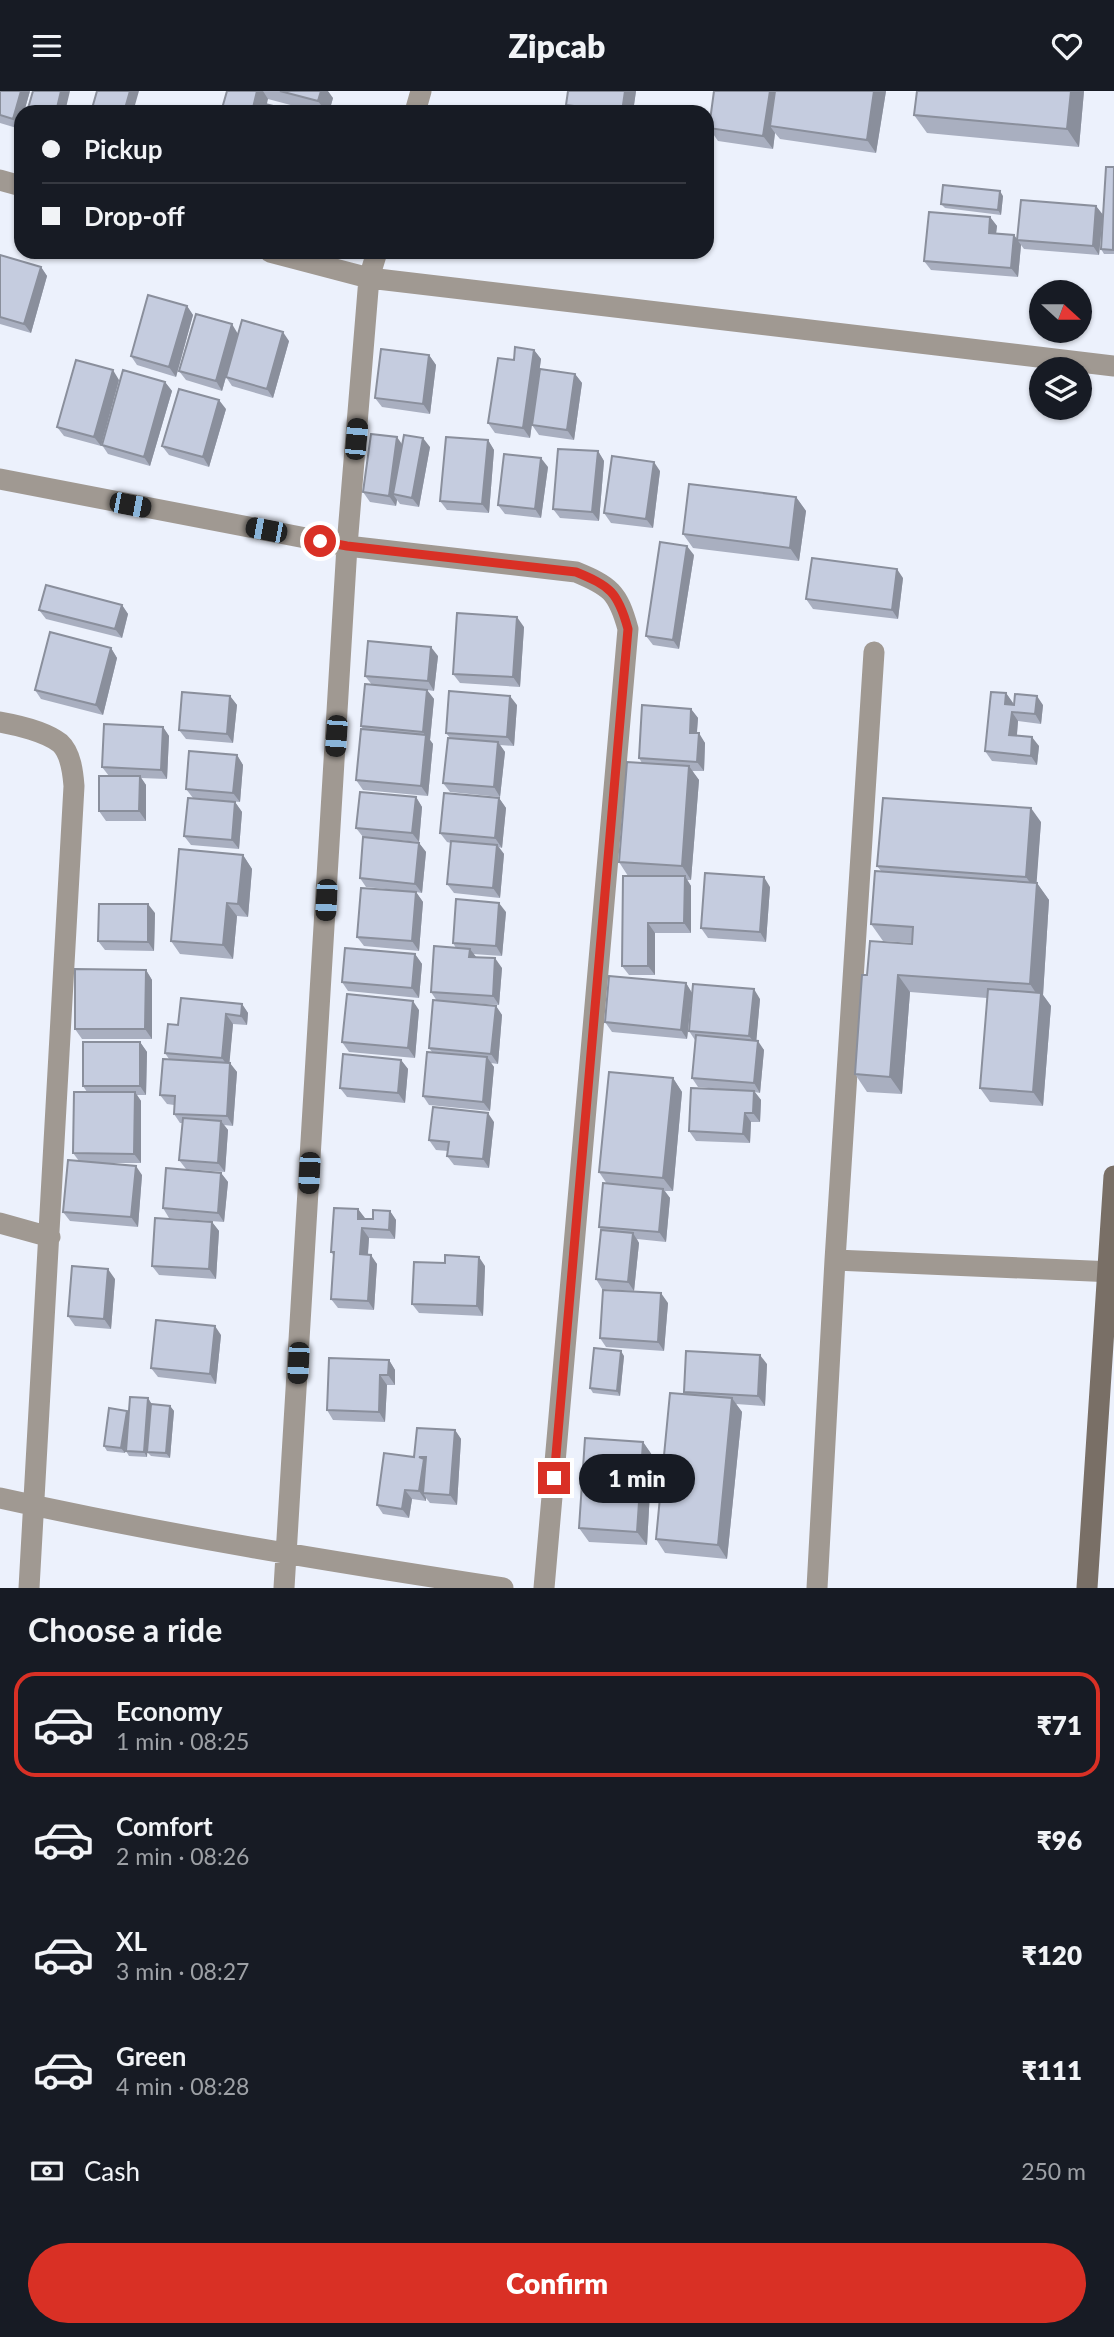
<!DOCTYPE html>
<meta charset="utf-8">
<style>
:root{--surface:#171b24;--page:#20242c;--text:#f1f3f6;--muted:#9ea1a6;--line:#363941;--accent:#d93025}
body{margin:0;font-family:Lato,sans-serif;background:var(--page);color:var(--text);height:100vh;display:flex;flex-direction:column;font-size:26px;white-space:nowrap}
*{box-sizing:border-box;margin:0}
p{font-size:23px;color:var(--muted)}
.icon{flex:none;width:38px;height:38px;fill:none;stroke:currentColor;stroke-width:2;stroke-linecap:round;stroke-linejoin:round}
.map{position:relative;height:1497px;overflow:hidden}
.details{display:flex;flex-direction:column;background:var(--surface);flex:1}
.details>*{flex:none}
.top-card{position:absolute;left:14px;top:14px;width:700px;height:154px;border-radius:21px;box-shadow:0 2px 5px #0004;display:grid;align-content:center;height:154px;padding:0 28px;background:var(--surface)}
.needle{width:46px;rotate:111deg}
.tools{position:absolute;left:1029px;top:189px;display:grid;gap:14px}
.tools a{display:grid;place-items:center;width:63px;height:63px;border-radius:50%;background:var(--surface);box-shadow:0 2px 5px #0004;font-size:35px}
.end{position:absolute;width:32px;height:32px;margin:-16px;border:9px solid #d93025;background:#fff;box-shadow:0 0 0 4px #fff}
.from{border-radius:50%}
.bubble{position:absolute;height:49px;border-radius:24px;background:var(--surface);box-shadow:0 2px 5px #0004;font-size:23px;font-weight:800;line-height:49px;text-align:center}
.car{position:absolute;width:21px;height:42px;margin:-21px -10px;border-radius:9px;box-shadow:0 0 5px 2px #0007;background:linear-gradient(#222 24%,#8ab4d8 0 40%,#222 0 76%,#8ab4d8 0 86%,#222 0)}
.top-card b{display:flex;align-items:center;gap:24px;height:66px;font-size:26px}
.top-card b+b{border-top:2px solid var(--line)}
.top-card i{width:18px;height:18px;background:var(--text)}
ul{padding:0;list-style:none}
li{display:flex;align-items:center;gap:21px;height:105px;margin:0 14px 10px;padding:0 14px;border:4px solid transparent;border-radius:21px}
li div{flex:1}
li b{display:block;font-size:26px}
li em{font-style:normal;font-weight:800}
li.active{border-color:var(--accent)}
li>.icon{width:63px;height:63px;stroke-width:1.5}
h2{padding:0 28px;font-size:32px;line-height:84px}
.pay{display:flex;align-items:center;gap:18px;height:77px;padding:0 28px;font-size:26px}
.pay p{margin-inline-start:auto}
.cta{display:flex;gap:14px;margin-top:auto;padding:14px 28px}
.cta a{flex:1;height:80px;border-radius:42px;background:var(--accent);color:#fff;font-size:28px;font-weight:800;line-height:80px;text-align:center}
header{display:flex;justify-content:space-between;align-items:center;height:91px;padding:0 28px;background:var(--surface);font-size:32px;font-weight:800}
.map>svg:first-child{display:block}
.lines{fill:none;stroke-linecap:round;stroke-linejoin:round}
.street{stroke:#a09992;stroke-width:21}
.secondary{stroke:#796f66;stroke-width:21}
.wall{fill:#a9afc0}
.shaded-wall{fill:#8a8f9c}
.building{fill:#c5ccdf;stroke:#8a8f9c;stroke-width:2}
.route{stroke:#d93025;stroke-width:9}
</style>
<header><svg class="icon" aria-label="menu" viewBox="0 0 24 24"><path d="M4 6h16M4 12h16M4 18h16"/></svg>Zipcab<svg class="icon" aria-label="heart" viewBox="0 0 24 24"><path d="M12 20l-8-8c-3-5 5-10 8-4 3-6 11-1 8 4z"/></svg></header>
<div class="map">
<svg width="1114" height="1497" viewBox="0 0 1114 1497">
<rect width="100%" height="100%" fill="#ecf1fc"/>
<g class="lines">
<path class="street" d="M415,21L421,0
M0,89L21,95
M270,161L369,187L1114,275
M0,388L347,455L576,481C610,495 618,501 628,538L544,1497
M0,631C17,634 46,641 60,652C71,662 73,682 74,695L29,1497
M0,1132L50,1146
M835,1169L1114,1181
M0,1407C166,1444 334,1471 503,1497
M284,1497L347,455L369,187L377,161
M817,1497L835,1169L874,561"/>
<path class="secondary" d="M1087,1497L1114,1085"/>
</g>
<path class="wall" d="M0,0H30L24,21H21L20,38L0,32Z
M227,0H321L333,7L329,21H317L268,8L221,21Z
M568,0H636L633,21H571L566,14Z
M714,0H886L876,62L780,48L775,42L773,58L718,50L709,37Z
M1084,0L1079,56L927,42L914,24Z
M1114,76V163H1104L1101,158Z
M1003,105L1001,124L945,117L941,113Z
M1096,115L1103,124L1099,164L1024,158L1021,154L1018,186L931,179L924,170L990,126L997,135L996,142L1014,144L1017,148Z
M0,164L41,176L47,185L31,242L0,233Z
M187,215L193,224L176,286L137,274L131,265Z
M238,242L289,250L273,307L232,295L226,286L222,300L186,289L179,280Z
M534,259L541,268L530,347L495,342L488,332L514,269Z
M429,264L436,274L430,323L382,316L375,307Z
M575,283L582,292L574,349L539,344L532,334Z
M119,289L101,355L64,345L57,336Z
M165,291L172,300L150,375L108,363L102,354Z
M226,318L209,376L169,364L162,355Z
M488,349L494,359L489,422L447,419L440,410Z
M402,353L430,356L419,416L400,413L397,409L396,415L370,411L363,401Z
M598,360L604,370L599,430L560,427L553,418Z
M548,376L541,427L505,423L498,414Z
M660,380L653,437L611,432L604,422Z
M796,406L806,420L799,470L693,457L683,443Z
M694,464L679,558L653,554L646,545Z
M903,487L898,528L813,518L806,508Z
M122,514L128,523L122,547L46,528L39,519Z
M524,536L520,596L460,592L453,583Z
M111,557L117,567L103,624L41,608L35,599Z
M438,565L434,600L427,599L434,608L430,649L433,653L428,705L363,699L356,689L363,638L361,635L372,594L365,585Z
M1006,602L1013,612L1012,614H1043L1041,633L1018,630L1017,644L1039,655L1037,674L992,670L985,660Z
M230,605L237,614L233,652L186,648L179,639Z
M517,614L514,655L500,654L505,661L500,706L450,701L443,692L450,647L446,642Z
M691,618L698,627L697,642L705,652L704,680H692L699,689L691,789H687L691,795V842H655V884H629L622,875L628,785L619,771L642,672L639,667Z
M163,636L169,645L167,688L141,687L146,694V730H106L99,720L109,685L102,676Z
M237,664L243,674L240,711L193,707L186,698Z
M416,706L422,716L419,751L363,746L356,737Z
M499,707L506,717L502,757L499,756L504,763L500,807L454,802L447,793L451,752L447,751L440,742Z
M235,711L242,721L239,758L191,754L184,745Z
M1041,731L1036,791L1049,809L1043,904L1051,915L1043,1015L990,1011L980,997L987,907L910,901L902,1003L867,1001L855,983L867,884L912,852L883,850L871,833L881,780L877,775Z
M419,752L426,761L422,802L416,801L423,811L419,860L364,855L357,846L416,801L366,796L360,787Z
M243,764L252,778L248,826L237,825L233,868L180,863L171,850Z
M770,796L766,851L708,847L701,837Z
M506,821L502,865L473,863L476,866L502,877L499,914L455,911L496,915L502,924L498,973L491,972L494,976L490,1020L429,1014L423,1005L432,961L429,957L437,910L431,901L456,857L453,852Z
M155,822L154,860L105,859L98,850Z
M415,863L422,873L419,907L348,900L342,891Z
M146,879L152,889V948H82L75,938Z
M686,892L692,902L687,948L612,941L605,931Z
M760,908L756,950L764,959L760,1002L755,1001L761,1009L760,1031H751L750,1052L696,1050L689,1040L719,998L698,996L692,987L695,949L689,940Z
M242,913L248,922L247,934L233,933L229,972L237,981L233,1035L224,1034L228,1039L225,1081L186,1078L179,1069L183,1032H180L174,1023V1014L167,1013L160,1004L169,968L165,962L178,934Z
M419,919L415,967L349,961L342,951Z
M140,951L147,961L146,1004H137L141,1010V1072H97L142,1084L138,1136L70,1130L63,1121L79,1070L73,1062L87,1001L83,995Z
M401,969L408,978L405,1012L347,1006L340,997Z
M673,987L682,1001L673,1100H665L670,1107L666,1151L637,1148L639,1152L634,1200L602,1198L596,1188L602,1140L599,1136L607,1093L599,1081Z
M494,1031L489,1077L454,1074L447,1065L448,1060L436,1059L429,1049Z
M221,1082L228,1091L224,1131L169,1127L163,1117Z
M358,1118L365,1128H373L390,1120L396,1129L395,1148L369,1147L368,1164L377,1173L374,1219L338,1217L331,1208L334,1165L331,1161Z
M212,1131L219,1140L216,1188L159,1184L152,1175Z
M485,1175L483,1225L419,1222L412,1213Z
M115,1188L111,1238L75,1235L68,1225Z
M668,1212L664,1260L606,1256L600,1247Z
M221,1244L216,1293L158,1286L151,1277Z
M624,1265L620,1305L593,1302L590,1297Z
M389,1269L395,1279V1294H387L385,1331L333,1329L327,1319Z
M767,1273L765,1315L736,1313L742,1321L727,1468L665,1462L656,1448L685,1303L684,1301Z
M148,1307L151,1312V1313L170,1315L174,1320L170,1367L151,1365L147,1361V1366L129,1365L126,1360V1353L125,1362L107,1360L104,1355L129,1322Z
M455,1339L461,1348L457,1414L430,1412L426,1407V1410L412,1408L409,1427L383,1423L377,1414L414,1366Z
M643,1351L652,1364L647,1454L589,1451L579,1437Z"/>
<path class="shaded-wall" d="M21,0H30L24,21H21V33L20,38L13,28Z
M61,0H70L65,21H56Z
M130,0H139L133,21H124Z
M257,0H263L268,8L265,21H252Z
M321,0H328L333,7L329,21H326L318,10Z
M625,0H636L633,21H622Z
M770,0H781L770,35L775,42L773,58L763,45Z
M874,0H886L876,62L867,49Z
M1071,0H1084L1079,56L1067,38Z
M1000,100L1003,105L1001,124L998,119Z
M1096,115L1103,124L1099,164L1093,155Z
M990,126L997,135L995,151L989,142Z
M1014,144L1021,154L1018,186L1011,177Z
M41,176L47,185L31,242L24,233Z
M187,215L193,224L176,286L169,276Z
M232,233L238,243L222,300L216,290Z
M283,241L289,250L273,307L267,298Z
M534,259L541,268L530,347L523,337Z
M429,264L436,274L430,323L423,313Z
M113,279L119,289L101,355L94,346Z
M575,283L582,292L574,349L567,339Z
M165,291L172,300L150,375L144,366Z
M219,309L226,318L209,376L203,366Z
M397,346L404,356L393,403L397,409L396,415L389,405Z
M423,347L430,356L419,416L412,407Z
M488,349L494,359L489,422L482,413Z
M598,360L604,370L599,430L592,421Z
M541,367L548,376L541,427L535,418Z
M654,371L660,380L653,437L646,428Z
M796,406L806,420L799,470L790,457Z
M687,455L694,464L679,558L673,549Z
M897,478L903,487L898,528L892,519Z
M122,514L128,523L122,547L115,538Z
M517,526L524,536L520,596L513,586Z
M431,556L438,565L434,600L428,590Z
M111,557L117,567L103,624L96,614Z
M427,599L434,608L430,649L433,653L428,705L421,695L426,646L423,641Z
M1006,602L1013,612L1011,623L1005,613Z
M230,605L237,614L233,652L227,643Z
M510,605L517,614L514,655L507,646Z
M1037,605L1043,614L1041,633L1035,623Z
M691,618L698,627L696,651L690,642Z
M1012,621L1018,630L1016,653L1009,644Z
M163,636L169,645L167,688L161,679Z
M699,642L705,652L704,680L697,671Z
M1032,646L1039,655L1037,674L1031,665Z
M498,651L505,661L500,706L494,696Z
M237,664L243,674L240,711L233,702Z
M689,675L699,689L691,789L682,775Z
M140,685L146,694V730L139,720Z
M416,706L422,716L419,751L412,742Z
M499,707L506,717L502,757L495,747Z
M235,711L242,721L239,758L232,749Z
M1031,717L1041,731L1036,800L1026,786Z
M419,752L426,761L422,802L415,793Z
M497,754L504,763L500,807L493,797Z
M243,764L252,778L248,826L238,813Z
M685,785L691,795V842L684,832Z
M764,786L770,796L766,851L760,841Z
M1037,792L1049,809L1043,904L1051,915L1043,1015L1033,1001L1040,908L1030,893Z
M416,801L423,811L419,860L412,850Z
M227,812L237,825L233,868L223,854Z
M499,812L506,821L502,865L496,855Z
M148,813L155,822L154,860L148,851Z
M648,832L655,842V884L648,875Z
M470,858L477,867L469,866Z
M415,863L422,873L419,907L412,897Z
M495,867L502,877L499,914L493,905Z
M146,879L152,889V948L145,938Z
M898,884L910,901L902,1003L890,986Z
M686,892L692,902L687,948L681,939Z
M754,898L760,908L756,954L749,945Z
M413,910L419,919L415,967L408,957Z
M242,913L248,922L247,934L241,925Z
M496,915L502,924L498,973L491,963Z
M226,923L233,933L229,977L222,967Z
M758,950L764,959L760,1002L754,992Z
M140,951L147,961L146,1004L140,995Z
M487,966L494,976L490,1020L483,1011Z
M401,969L408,978L405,1012L398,1002Z
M230,972L237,981L233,1035L227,1025Z
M673,987L682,1001L673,1100L663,1087Z
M754,1000L761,1009L760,1031L753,1022Z
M135,1001L141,1010V1072L134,1063Z
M488,1022L494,1031L489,1077L483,1068Z
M745,1022L751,1031L750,1052L743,1043Z
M221,1030L228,1039L225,1081L218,1072Z
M136,1075L142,1084L138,1136L131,1126Z
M221,1082L228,1091L224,1131L218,1122Z
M663,1098L670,1107L666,1151L659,1141Z
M358,1118L365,1127L364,1137L358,1128Z
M390,1120L396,1129L395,1148L389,1139Z
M212,1131L219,1140L216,1188L209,1178Z
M362,1137L369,1147L367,1173L360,1163Z
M633,1142L639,1152L634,1200L628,1191Z
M371,1164L377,1173L374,1219L368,1210Z
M479,1166L485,1175L483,1225L477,1215Z
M108,1178L115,1188L111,1238L104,1228Z
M661,1202L668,1212L664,1260L658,1251Z
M215,1235L221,1244L216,1293L210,1283Z
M621,1260L624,1265L620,1305L617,1300Z
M760,1264L767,1273L765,1315L758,1305Z
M389,1269L395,1279V1294L388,1284Z
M380,1284L387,1294L385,1331L379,1321Z
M148,1307L151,1312L147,1366L144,1361Z
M732,1307L742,1321L727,1468L718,1454Z
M170,1315L174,1320L170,1367L166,1362Z
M127,1320L131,1325L125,1362L121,1357Z
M455,1339L461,1348L457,1414L450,1404Z
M643,1351L652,1364L647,1454L637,1441Z
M424,1368L430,1377L423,1402L426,1407V1410L419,1400Z
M405,1399L412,1408L409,1427L402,1418Z"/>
<path class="building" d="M0,0H21L13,28L0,24Z
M33,0H61L56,21H27Z
M97,0H130L124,21H91Z
M227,0H257L252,21H221Z
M280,0H321L318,10Z
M568,0H625L622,21L566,14Z
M714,0H770L763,45L709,37Z
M775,0H874L867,49L770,35Z
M917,0H1071L1067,38L914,24Z
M265,13L298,21H263Z
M1106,76H1114L1113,159L1101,158Z
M943,94L1000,100L998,119L941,113Z
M1021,109L1096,115L1093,155L1017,149Z
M929,121L990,126L989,142L1014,144L1011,177L924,170Z
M0,164L41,176L24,233L0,226Z
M148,204L187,215L169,276L131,265Z
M196,223L232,233L216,290L179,280Z
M242,229L283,241L267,298L226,286Z
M515,256L534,259L523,337L488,332L498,267L514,269Z
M381,258L429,264L423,313L375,307Z
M76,269L113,279L94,346L57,336Z
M540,278L575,283L567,339L532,334Z
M123,279L165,291L144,366L102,354Z
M179,298L219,309L203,366L162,355Z
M371,343L397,346L389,405L363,401Z
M404,344L423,347L412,407L393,403Z
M446,346L488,349L482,413L440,410Z
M558,358L598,360L592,421L553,418Z
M504,363L541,367L535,418L498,414Z
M612,365L654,371L646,428L604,422Z
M689,393L796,406L790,457L683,443Z
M660,451L687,455L673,549L646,545Z
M812,467L897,478L892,519L806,508Z
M46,494L122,514L115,538L39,519Z
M457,522L517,526L513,586L453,583Z
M50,541L111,557L96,614L35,599Z
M368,550L431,556L428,590L365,585Z
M365,593L427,599L423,641L361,635Z
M449,600L510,605L507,646L446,642Z
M182,601L230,605L227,643L179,639Z
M991,601L1006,602L1005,613L1014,614L1015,603L1037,605L1035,623L1012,621L1009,644L1032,646L1031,665L985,660Z
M642,614L691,618L690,642H699L697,671L639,667Z
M104,633L163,636L161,679L102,676Z
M361,638L426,644L421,695L356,689Z
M448,647L498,651L494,696L443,692Z
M189,660L237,664L233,702L186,698Z
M627,671L689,675L682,775L619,771Z
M99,685H140L139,720H99Z
M360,701L416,706L412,742L356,737Z
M444,702L499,707L495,747L440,742Z
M188,707L235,711L232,749L184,745Z
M883,707L1031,717L1026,786L877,775Z
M363,746L419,752L415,793L360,787Z
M451,750L497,754L493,797L447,793Z
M179,758L243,764L238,813L227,812L223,854L171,850Z
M875,780L1037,792L1030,893L898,884L890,986L855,983L862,884H867L870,850L912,853L913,836L871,833Z
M705,782L764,786L760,841L701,837Z
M623,785H685L684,832H648V875H622Z
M361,797L416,801L412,850L357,846Z
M456,808L499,812L496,855L453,852Z
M99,813H148V851L98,850Z
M434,855L470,858L469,866L495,867L493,905L431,901Z
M345,857L415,863L412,897L342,891Z
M75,878L146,879L145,938H75Z
M609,885L686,892L681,939L605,931Z
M693,893L754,898L749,945L689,940Z
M988,898L1041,902L1033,1001L980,997Z
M347,903L413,910L408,957L342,951Z
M181,907L242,913L241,925L226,923L222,967L165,962L168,933L178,934Z
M433,909L496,915L491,963L429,957Z
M696,944L758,950L754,992L692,987Z
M83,951H140V995H83Z
M427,961L487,966L483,1011L423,1005Z
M343,963L401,969L398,1002L340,997Z
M163,968L230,972L227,1025L174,1023L175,1005L160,1004Z
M609,981L673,987L663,1087L599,1081Z
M691,997L754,1000L753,1022H745L743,1043L689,1040Z
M74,1001H135L134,1063L73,1062Z
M433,1016L488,1022L483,1068L447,1065L449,1051L429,1049Z
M183,1027L221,1030L218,1072L179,1069Z
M68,1069L136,1075L131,1126L63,1121Z
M166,1077L221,1082L218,1122L163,1117Z
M603,1092L663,1098L659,1141L599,1136Z
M334,1117L358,1118V1128H373V1119L390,1120L389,1139L362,1137L360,1163L371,1164L368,1210L331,1208L334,1161H331Z
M155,1127L212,1131L209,1178L152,1175Z
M601,1139L633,1142L628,1191L596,1188Z
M445,1164L479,1166L477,1215L412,1213L414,1171L445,1172Z
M72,1175L108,1178L104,1228L68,1225Z
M603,1199L661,1202L658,1251L600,1247Z
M156,1229L215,1235L210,1283L151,1277Z
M594,1257L621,1260L617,1300L590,1297Z
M686,1260L760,1264L758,1305L684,1301Z
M329,1267L389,1269L388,1284H380L379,1321L327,1319Z
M670,1302L732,1307L718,1454L656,1448Z
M130,1306L148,1307L144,1361L126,1360Z
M151,1313L170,1315L166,1362L147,1361Z
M109,1317L127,1320L121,1357L104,1355Z
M417,1337L455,1339L450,1404L423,1402L426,1366H419L424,1368L419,1400L405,1399L402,1418L377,1414L384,1362L414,1366Z
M585,1347L643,1351L637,1441L579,1437Z"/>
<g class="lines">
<path class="route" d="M320,450L347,455L576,481C610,495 618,501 628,538L554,1387"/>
</g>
</svg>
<div class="tools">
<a><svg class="needle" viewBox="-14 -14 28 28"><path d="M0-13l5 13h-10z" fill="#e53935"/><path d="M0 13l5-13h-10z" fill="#9ea1a6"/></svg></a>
<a><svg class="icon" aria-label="layers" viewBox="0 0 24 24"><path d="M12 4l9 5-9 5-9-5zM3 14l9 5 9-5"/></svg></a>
</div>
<i class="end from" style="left:320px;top:450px"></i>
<i class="end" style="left:554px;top:1387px"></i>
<div class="bubble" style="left:579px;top:1363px;width:116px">1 min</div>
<i class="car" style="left:356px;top:348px;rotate:5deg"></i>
<i class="car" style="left:130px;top:414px;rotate:101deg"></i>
<i class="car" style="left:266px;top:439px;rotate:281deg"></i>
<i class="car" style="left:336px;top:645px;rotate:184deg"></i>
<i class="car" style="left:326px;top:809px;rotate:183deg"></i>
<i class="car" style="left:309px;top:1082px;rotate:183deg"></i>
<i class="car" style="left:298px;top:1272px;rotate:183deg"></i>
<div class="top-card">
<b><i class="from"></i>Pickup</b>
<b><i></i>Drop-off</b>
</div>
</div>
<section class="details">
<h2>Choose a ride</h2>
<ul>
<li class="active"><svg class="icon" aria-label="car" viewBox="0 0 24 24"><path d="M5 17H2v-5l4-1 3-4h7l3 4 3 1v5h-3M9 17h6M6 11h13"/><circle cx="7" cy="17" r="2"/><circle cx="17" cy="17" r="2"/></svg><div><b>Economy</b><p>1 min · 08:25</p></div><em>₹71</em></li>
<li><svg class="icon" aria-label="car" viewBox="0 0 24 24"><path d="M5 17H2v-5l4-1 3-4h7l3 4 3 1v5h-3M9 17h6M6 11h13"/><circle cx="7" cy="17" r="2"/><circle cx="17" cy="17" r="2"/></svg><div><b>Comfort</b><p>2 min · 08:26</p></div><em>₹96</em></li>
<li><svg class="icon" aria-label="car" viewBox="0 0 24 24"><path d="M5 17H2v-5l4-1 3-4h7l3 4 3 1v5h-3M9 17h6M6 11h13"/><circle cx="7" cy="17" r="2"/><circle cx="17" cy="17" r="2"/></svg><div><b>XL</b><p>3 min · 08:27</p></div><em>₹120</em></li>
<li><svg class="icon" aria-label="car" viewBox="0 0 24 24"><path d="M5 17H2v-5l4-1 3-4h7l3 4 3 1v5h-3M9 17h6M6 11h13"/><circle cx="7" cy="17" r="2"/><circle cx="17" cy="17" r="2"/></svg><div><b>Green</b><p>4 min · 08:28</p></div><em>₹111</em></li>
</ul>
<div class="pay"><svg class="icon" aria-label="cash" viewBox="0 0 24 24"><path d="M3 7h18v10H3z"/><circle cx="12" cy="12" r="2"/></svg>Cash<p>250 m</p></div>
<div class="cta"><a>Confirm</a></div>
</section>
